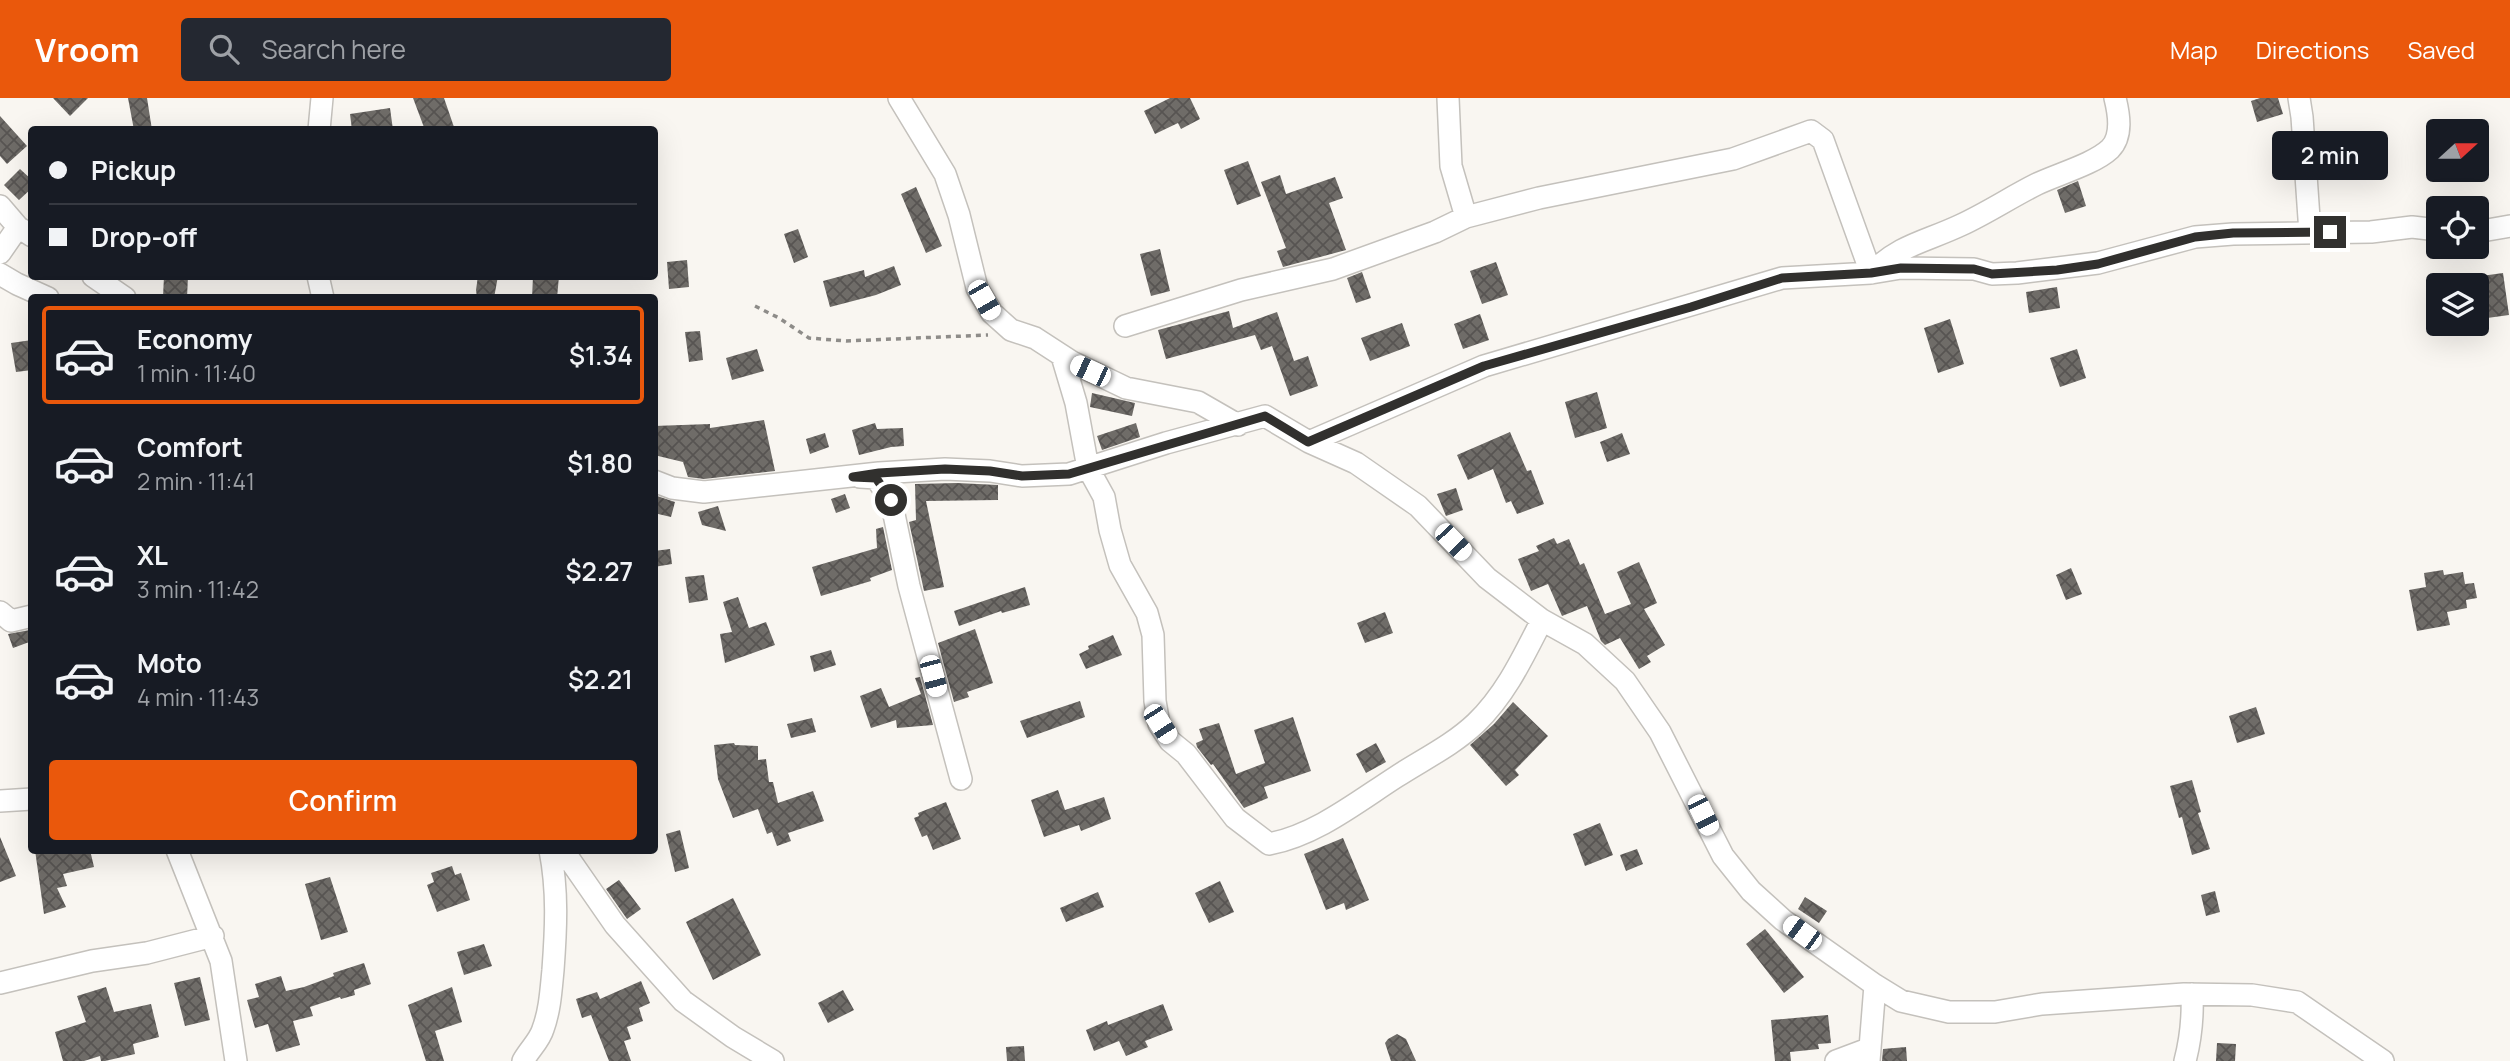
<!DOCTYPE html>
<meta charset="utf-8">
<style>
:root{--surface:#171b24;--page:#242831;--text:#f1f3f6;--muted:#9ea1a6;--line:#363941;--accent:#ea580c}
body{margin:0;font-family:Manrope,sans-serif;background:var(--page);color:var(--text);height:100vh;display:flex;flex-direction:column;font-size:26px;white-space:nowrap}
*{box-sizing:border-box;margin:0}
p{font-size:23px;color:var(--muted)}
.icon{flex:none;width:38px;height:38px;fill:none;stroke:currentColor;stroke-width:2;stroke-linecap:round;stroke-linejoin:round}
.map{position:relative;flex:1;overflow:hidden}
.panel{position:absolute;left:28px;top:196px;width:630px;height:560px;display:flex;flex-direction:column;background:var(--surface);border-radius:7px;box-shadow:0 7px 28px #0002}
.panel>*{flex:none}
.guide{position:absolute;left:28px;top:28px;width:630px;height:154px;border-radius:7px;box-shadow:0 7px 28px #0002;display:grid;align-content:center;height:154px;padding:0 21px;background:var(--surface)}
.needle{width:46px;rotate:69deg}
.controls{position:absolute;left:2426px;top:21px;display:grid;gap:14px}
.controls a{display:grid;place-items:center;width:63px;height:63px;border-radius:7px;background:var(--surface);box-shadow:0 7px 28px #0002;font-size:35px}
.end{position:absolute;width:32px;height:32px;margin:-16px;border:9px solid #31302e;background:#fff;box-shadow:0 0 0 4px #fff}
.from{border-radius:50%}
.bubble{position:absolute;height:49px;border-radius:7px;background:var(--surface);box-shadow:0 7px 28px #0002;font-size:23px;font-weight:600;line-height:49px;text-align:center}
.car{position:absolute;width:21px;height:42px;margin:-21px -10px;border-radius:9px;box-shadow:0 0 5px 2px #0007;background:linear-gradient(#fff 24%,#345 0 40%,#fff 0 76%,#345 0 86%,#fff 0)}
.guide b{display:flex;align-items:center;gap:24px;height:66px;font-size:26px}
.guide b+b{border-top:2px solid var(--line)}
.guide i{width:18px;height:18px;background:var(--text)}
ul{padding:12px 0 0;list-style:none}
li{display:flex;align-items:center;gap:21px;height:98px;margin:0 14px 10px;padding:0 7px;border:4px solid transparent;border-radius:7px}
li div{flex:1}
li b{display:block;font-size:26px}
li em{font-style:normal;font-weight:600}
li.active{border-color:var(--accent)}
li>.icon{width:63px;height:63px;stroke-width:1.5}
.cta{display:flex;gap:14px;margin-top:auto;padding:14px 21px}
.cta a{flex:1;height:80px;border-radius:7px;background:var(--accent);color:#fff;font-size:28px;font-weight:600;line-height:80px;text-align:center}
header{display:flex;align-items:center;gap:42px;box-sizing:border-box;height:98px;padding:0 35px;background:var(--accent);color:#fff}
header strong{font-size:33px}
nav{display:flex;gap:38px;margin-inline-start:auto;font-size:24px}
.search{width:490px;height:63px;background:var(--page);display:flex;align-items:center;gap:18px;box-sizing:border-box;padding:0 24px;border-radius:7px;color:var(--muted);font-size:26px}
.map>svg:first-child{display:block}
.building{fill:url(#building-cross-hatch)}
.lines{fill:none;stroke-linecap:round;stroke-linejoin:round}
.minor-casing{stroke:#c4c1bc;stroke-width:24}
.path{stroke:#8e8c89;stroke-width:3.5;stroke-dasharray:5 5;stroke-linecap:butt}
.minor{stroke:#fff;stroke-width:21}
.route{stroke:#31302e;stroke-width:9}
</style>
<header>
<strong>Vroom</strong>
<div class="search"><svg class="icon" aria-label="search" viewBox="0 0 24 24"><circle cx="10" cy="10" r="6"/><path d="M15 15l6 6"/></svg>Search here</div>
<nav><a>Map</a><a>Directions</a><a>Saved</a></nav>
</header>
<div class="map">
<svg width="2510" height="963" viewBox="0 0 2510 963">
<defs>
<pattern id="building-cross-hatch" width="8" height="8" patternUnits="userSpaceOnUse" patternTransform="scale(1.75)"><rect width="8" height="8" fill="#6f6c68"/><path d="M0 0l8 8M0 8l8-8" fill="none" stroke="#575452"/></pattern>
</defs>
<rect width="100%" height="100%" fill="#f9f6f1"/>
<path class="building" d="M53,0H88L70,18Z
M128,0H147L152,32H134Z
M413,0H444L455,32H425Z
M1170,0H1190L1200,21L1181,31L1178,25L1155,36L1144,13Z
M2260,0H2278L2283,16L2257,24L2251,3Z
M390,10L393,32H352L350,16Z
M0,18L27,48L7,66L0,58Z
M1248,63L1261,98L1237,107L1224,72Z
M20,71L32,82V90L19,102L4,87Z
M1280,77L1286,96L1335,79L1343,100L1329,105L1346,152L1283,169L1277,153L1286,150L1261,84Z
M2078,83L2086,108L2065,115L2057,92Z
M916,89L942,148L926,155L901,96Z
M798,131L808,159L794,165L784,136Z
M1160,151L1170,193L1151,198L1140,156Z
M687,162L689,189L669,191L667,164Z
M1496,164L1508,197L1482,206L1470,173Z
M894,168L901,187L876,197L830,209L823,183L864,172L865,179Z
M1362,174L1371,200L1356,205L1347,180Z
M2503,175L2509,217L2480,221L2474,179Z
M164,178H188L187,200L163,199Z
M478,178H498L494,200H477L476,192Z
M533,178H559L557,200H532Z
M2057,189L2060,210L2029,215L2026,194Z
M1229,213L1233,230L1277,214L1294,263L1308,258L1318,288L1290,298L1272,248L1261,252L1255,237L1166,261L1158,232Z
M1480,216L1489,242L1463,251L1454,226Z
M1950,221L1964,266L1938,275L1924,230Z
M1402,225L1410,248L1370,263L1361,240Z
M700,233L703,262L689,264L685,234Z
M32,242V272L16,274L11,245Z
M757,251L764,273L732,282L726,260Z
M2077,251L2086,280L2060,289L2050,260Z
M1597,294L1607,330L1575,340L1565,304Z
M1092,295L1135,305L1132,318L1090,309Z
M764,322L775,373L704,381L688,379L683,364L654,357V328L710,326V330Z
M875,325L877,331L903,330L904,348L891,349L859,357L852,332Z
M1136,325L1140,339L1102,352L1097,338Z
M1510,334L1527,373L1531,372L1544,406L1517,416L1511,403L1506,405L1493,371L1468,382L1457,357Z
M825,335L829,349L810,356L806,341Z
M1622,335L1630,356L1607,364L1600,344Z
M957,385L998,387V402L926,403L944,489L924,493L909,424L916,422L915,386Z
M1456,390L1463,412L1446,418L1437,396Z
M845,396L850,410L836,415L831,401Z
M654,397L675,404L671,419L654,415Z
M718,408L726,433L702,427L698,414Z
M883,429L892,472L870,480L871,483L821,498L812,469L877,450L876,431Z
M1554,440L1557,446L1569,441L1580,467L1584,465L1605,516L1631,506L1617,474L1639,464L1657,505L1644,511L1665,547L1647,558L1651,564L1639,571L1620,540L1605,547L1601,543L1587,508L1562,518L1548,486L1531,493L1518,461L1539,453L1536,448Z
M670,451L672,466L654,469V453Z
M2071,470L2082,496L2066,502L2056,477Z
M2443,472L2444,477L2463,474L2465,486L2474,485L2477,500L2466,502L2467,510L2447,514L2450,527L2417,533L2409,492L2426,489L2424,475Z
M704,477L708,502L689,505L685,479Z
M1025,489L1030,507L1002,515L1001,513L959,528L954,513Z
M738,499L749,530L766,524L775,547L725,565L720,536L732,534L723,504Z
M1385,514L1393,535L1365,545L1357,525Z
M975,531L993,585L967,594L969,599L954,604L938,545Z
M30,532L32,543L13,550L8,536Z
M1113,537L1122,557L1086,571L1079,556L1089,551L1088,548Z
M831,552L836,567L814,574L810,558Z
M920,579L933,627L897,630L896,622L871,630L860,598L881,590L889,609L921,596L915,580Z
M1080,603L1085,619L1027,640L1020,623Z
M1513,604L1548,638L1515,672L1519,677L1506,688L1470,647L1494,626Z
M2256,609L2265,636L2237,645L2229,618Z
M1293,619L1311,673L1264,689L1268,700L1244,710L1213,666L1211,667L1197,649L1196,645L1203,642L1199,631L1219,625L1236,676L1265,665L1254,632Z
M812,620L816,634L791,640L787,626Z
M734,645L735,647L758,648V662L766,661L769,684H773L778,705L813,693L824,723L788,735L791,743L777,748L772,734L767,736L758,711L733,720L718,681L714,647Z
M1376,645L1386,664L1366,675L1356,656Z
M2192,682L2201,714L2198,715L2210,751L2192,757L2182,719L2179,720L2170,688Z
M1058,692L1065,712L1104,699L1111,721L1081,733L1079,727L1044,739L1031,702Z
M946,704L961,741L933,752L927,737L922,739L914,720L919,718L918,715Z
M1600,725L1613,757L1585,768L1573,736Z
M680,732L689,770L675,774L666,736Z
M0,739L16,778L0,784Z
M1343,740L1369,802L1346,812L1344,805L1326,812L1304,756Z
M1637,751L1643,766L1626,773L1620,757Z
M35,752H90L94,769L63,776L67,788L57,790L66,809L44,816Z
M452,768L455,777L461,775L470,802L437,814L427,787L434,784L431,775Z
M330,779L348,834L321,842L305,786Z
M619,782L641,811L627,821L606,791Z
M1220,783L1234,814L1209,825L1195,795Z
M2215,793L2220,814L2206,818L2201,797Z
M1098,794L1104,809L1066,824L1060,810Z
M1805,799L1827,813L1819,825L1798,811Z
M733,800L761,857L713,882L686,824Z
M1765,831L1804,879L1784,895L1746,846Z
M484,846L492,868L464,877L457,854Z
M364,865L371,886L354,892L355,897L341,901L340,899L310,909L313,918L293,923L300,947L276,954L268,926L255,930L247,902L259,899L255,886L281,878L286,893L304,889L334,878L333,875Z
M200,879L210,922L185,928L174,885Z
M641,883L650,905L639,910L643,923L627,929L631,941L624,943L631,963H609L591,917L582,920L576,901L597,894L600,901Z
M106,889L114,914L151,906L159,939L133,946L135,956L105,963H101L100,958L84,963H63L55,934L86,924L77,898Z
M452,889L462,924L435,933L444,963H426L408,907Z
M843,892L854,912L828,925L818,905Z
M1163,906L1173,932L1145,943L1148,949L1126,958L1119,943L1094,953L1086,932L1107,923L1108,927Z
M1828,917L1831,945L1818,946L1819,951L1790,954L1791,963H1775L1771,922Z
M1397,936L1406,941L1416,963H1391L1385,945L1388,941Z
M2217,945L2236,946L2235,963H2216Z
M1024,948L1025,963H1007L1006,949Z
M1906,949L1907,963H1882L1883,951Z"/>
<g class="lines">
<defs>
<path id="minor" d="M899,0L945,76L959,117L977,190L992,215L1011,232L1035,240L1072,264L1126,290L1198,304L1238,327
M1448,0L1451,68L1466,119
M2299,0L2302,19L2310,135
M319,32L322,0
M0,108L18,129L32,138
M2476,134L2510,128
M0,155L18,129
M0,176L17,186L48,200
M93,178L125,200
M318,178L323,200
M1125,228L1241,192L1333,171L1435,134L1466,119L1539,100L1733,61L1811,33L1823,42L1871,175C1901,146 1925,144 1961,127C1987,115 2011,99 2037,86C2058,76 2094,66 2110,51C2123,38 2119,16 2115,0
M1062,258L1076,305L1088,370L1104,399L1110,432L1120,467L1147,515L1153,537L1155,603L1159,626L1170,643L1186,656L1235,720L1269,746C1316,737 1357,704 1396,679C1422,662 1453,647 1476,625C1506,596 1523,559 1542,522
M1309,344L1484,268L1782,180L1871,175L1901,170L1974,171L1992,176L2017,175L2098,165L2195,139L2233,136L2371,134L2412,129L2438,132
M860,379L876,380L891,402L909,488L961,681
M654,383L672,390L704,394L879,375L945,371L990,373L1022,378L1069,376L1166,345L1265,318L1309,344L1356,365L1418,408L1487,480L1542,522L1585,546L1625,583L1660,634L1723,758L1751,793L1783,822L1875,887L1901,903L1949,914H1995L2042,906L2184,896L2252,897L2297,904L2383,963
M0,514L11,523L32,518
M0,703L32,701
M177,752L221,863L236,963
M563,752L615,827L683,903L733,939L773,963
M0,885L92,863L147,855L213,838
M523,963C529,952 540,942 543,931C550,912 551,892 553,872C556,831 558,793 550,752
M1836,963L1868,951
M1869,963L1875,887
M2185,963C2191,940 2193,920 2192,896"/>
</defs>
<use href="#minor" class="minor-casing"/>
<path class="path" d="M755,208L779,220L809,240L846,243L988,237"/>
<use href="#minor" class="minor"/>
</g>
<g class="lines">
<path class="route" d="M891,402L876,380L853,379L879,375L945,371L990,373L1022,378L1069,376L1265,318L1308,344L1484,268L1691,209L1782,180L1871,175L1901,170L1974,171L1992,176L2057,172L2098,166L2195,139L2233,135L2330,134"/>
</g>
</svg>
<div class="controls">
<a><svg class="needle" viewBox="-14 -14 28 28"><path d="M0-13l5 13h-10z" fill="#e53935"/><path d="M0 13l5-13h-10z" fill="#9ea1a6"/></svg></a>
<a><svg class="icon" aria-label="locate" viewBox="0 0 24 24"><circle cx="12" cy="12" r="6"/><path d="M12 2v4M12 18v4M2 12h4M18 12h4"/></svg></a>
<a><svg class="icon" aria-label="layers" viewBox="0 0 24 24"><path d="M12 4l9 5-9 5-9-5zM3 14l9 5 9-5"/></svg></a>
</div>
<i class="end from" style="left:891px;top:402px"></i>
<i class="end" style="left:2330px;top:134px"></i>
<div class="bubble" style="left:2272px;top:33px;width:116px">2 min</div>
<i class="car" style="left:984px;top:202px;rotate:150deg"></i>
<i class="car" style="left:1090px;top:273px;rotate:295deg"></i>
<i class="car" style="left:1453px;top:444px;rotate:136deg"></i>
<i class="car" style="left:933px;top:578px;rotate:165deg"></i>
<i class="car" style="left:1160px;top:626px;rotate:147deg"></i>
<i class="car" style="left:1703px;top:717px;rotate:154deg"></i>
<i class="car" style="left:1802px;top:835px;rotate:306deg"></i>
<div class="guide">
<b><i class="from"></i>Pickup</b>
<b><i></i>Drop-off</b>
</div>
<section class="panel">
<ul>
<li class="active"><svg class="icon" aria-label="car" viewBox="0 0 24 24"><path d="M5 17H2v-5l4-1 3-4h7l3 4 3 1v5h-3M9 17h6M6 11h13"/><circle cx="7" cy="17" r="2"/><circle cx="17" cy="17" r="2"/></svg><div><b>Economy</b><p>1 min · 11:40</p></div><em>$1.34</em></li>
<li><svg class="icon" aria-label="car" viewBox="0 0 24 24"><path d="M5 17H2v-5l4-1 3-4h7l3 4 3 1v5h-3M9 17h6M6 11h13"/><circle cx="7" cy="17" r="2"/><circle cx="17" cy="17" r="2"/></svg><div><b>Comfort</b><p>2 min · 11:41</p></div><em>$1.80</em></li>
<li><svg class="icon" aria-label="car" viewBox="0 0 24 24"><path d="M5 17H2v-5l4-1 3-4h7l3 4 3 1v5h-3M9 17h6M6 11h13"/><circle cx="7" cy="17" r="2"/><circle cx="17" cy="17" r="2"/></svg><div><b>XL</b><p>3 min · 11:42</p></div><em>$2.27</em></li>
<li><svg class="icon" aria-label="car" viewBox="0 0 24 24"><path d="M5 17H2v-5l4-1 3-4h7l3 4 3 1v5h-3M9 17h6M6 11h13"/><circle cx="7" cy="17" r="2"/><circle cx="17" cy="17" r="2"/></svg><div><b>Moto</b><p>4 min · 11:43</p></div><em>$2.21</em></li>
</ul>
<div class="cta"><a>Confirm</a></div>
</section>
</div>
